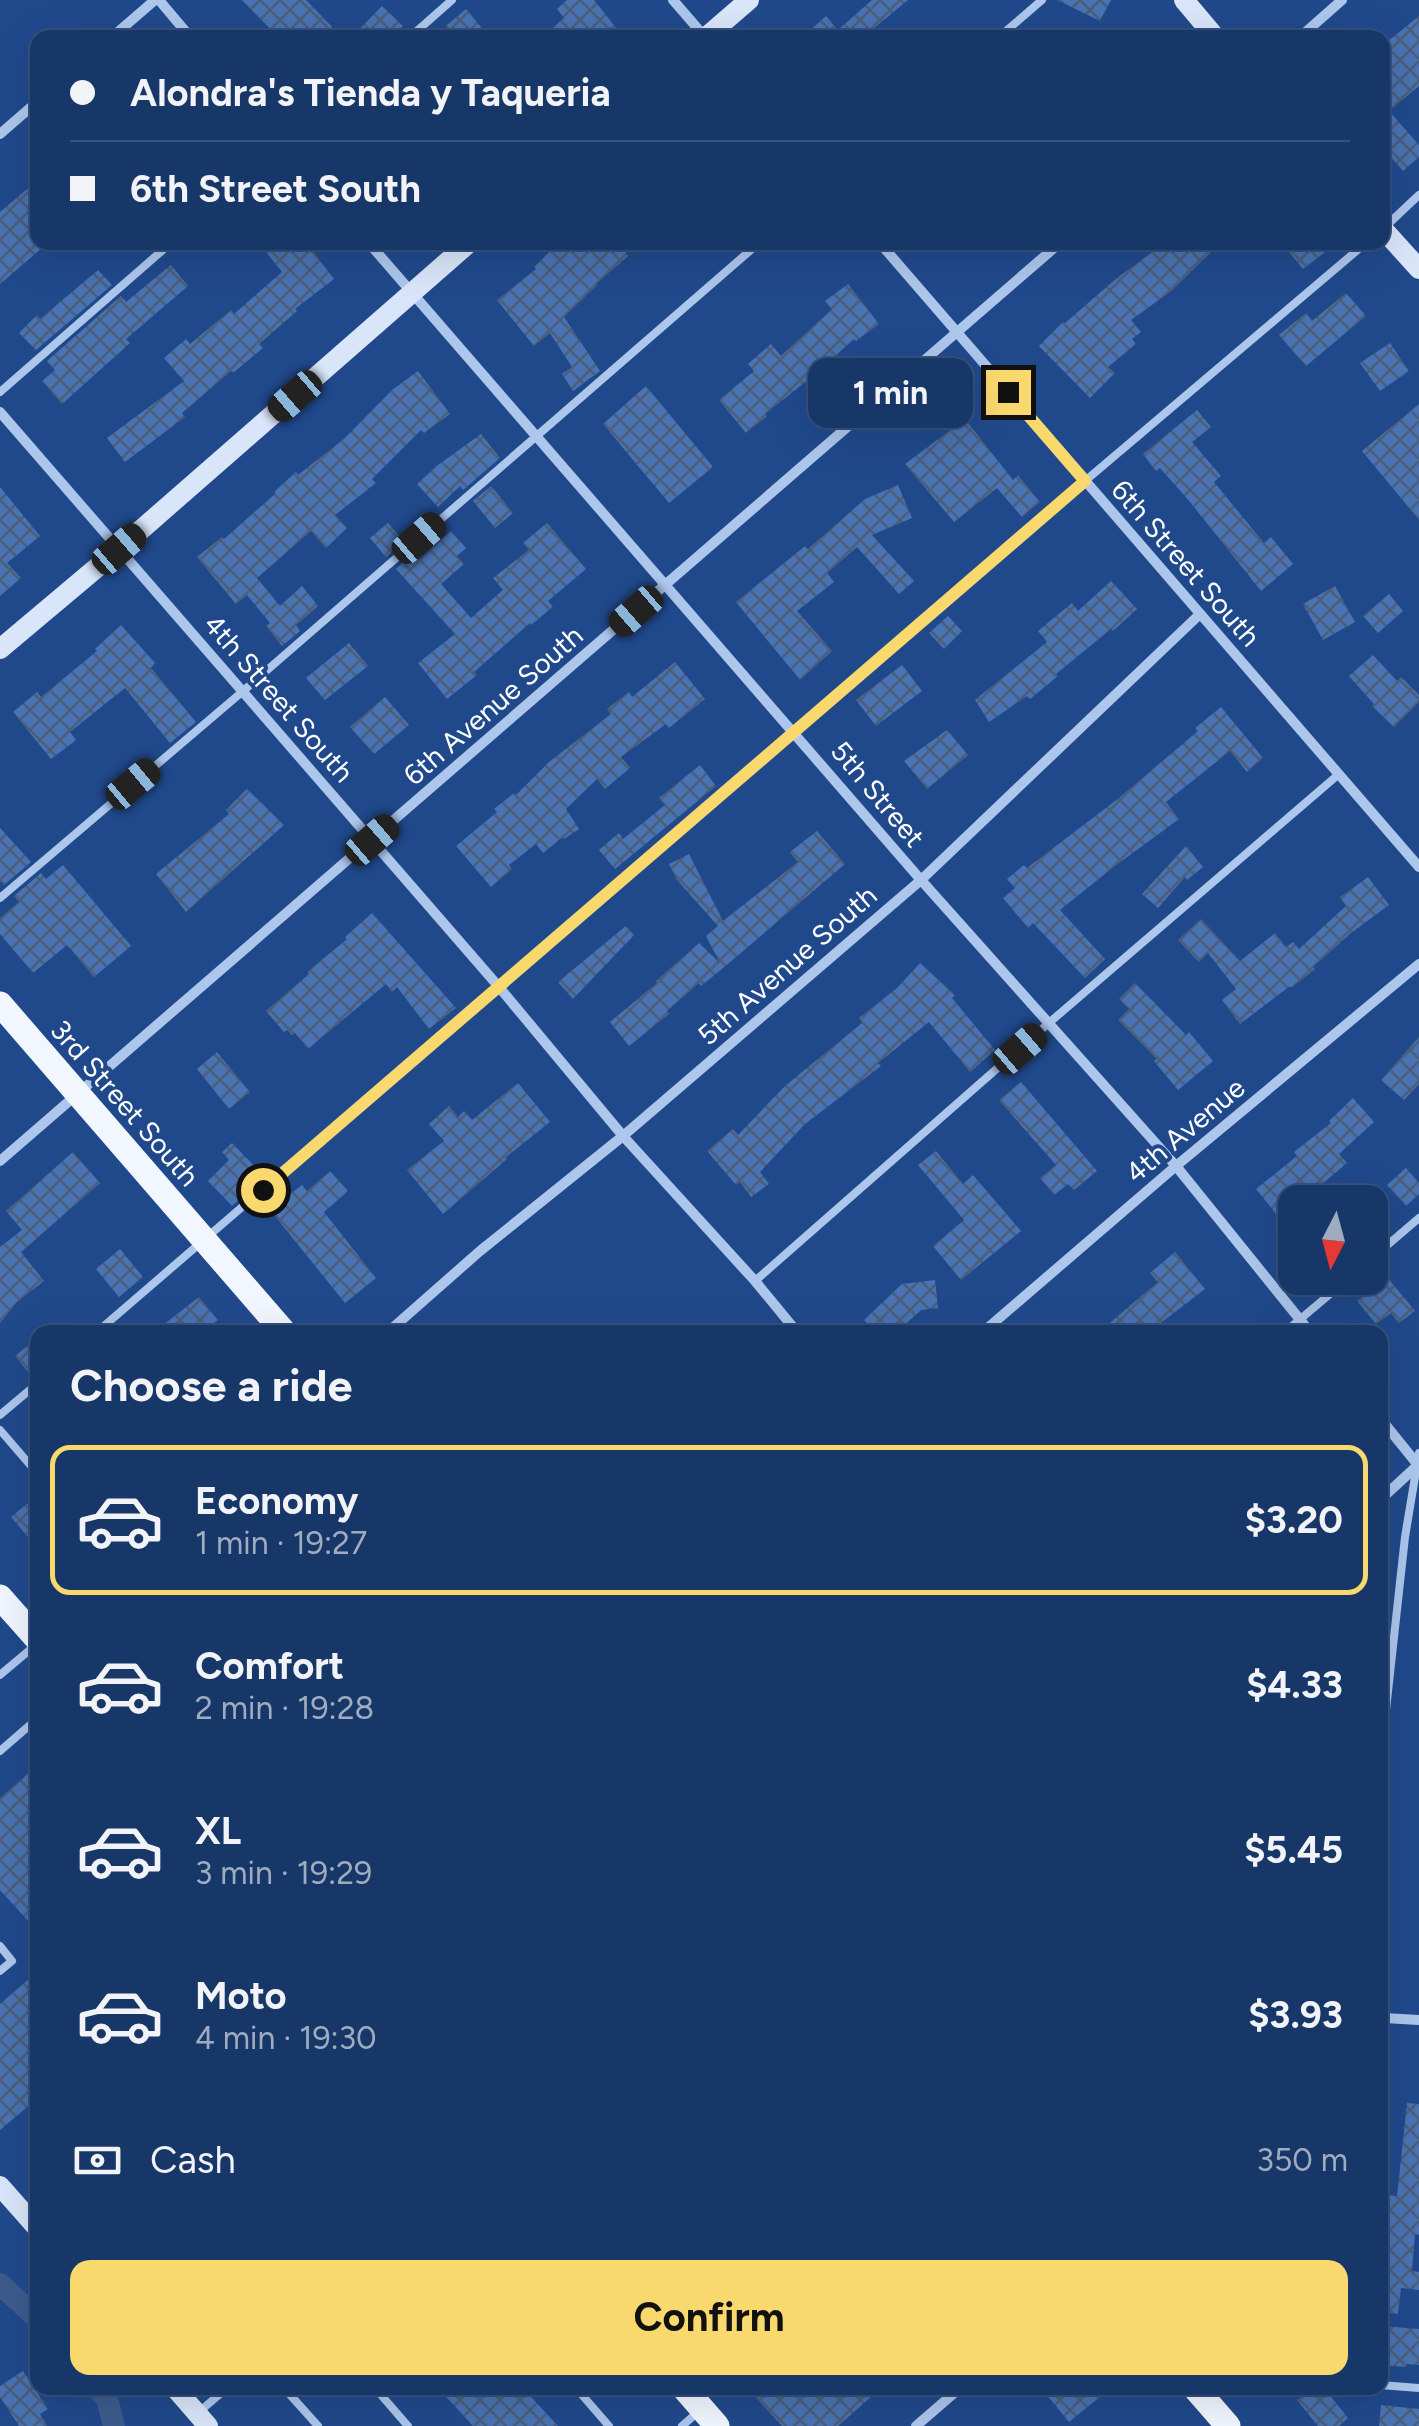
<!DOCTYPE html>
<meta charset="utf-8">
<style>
:root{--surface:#183769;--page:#254271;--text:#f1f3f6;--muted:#9facc0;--line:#36517d;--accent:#f9d86e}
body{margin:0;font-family:Figtree,sans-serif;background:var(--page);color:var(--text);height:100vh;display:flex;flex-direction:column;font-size:38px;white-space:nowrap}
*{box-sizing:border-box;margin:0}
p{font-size:32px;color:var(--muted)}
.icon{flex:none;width:55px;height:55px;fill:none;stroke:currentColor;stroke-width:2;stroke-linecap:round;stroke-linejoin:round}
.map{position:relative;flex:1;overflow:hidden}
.sheet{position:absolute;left:30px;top:1325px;width:1358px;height:1070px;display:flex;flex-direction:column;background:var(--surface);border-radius:20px;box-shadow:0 10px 40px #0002,0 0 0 2px var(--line)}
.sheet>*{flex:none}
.banner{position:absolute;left:30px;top:30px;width:1360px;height:220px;border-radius:20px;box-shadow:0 10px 40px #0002,0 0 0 2px var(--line);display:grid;align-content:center;height:220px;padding:0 40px;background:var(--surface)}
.needle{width:65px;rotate:186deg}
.tools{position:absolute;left:1278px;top:1185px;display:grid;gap:20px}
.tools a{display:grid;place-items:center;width:110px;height:110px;border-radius:20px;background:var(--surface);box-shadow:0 10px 40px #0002,0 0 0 2px var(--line);font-size:50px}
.end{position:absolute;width:45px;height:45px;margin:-22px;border:12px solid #f9d86e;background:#111;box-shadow:0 0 0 5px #111}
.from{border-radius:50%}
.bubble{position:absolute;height:70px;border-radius:20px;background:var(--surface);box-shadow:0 10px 40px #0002,0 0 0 2px var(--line);font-size:32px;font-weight:700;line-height:70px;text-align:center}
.car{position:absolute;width:30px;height:60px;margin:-30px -15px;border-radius:12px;box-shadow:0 0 8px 2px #0007;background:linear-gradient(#222 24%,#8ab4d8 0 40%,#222 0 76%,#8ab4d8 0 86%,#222 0)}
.banner b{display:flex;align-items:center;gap:35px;height:95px;font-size:38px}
.banner b+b{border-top:2px solid var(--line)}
.banner i{width:25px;height:25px;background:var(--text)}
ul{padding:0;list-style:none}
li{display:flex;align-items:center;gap:30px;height:150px;margin:0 20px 15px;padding:0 20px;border:5px solid transparent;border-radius:20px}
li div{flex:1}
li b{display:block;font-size:38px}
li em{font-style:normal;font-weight:700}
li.selected{border-color:var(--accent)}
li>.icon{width:90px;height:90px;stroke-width:1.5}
h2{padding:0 40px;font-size:45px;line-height:120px}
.pay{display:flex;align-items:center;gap:25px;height:110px;padding:0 40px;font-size:38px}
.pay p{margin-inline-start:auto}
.action{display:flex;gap:20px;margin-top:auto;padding:20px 40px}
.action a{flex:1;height:115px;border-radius:20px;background:var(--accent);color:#111;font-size:40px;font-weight:700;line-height:115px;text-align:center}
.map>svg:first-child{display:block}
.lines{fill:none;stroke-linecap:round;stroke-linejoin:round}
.canal{stroke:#3d5b8c;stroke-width:22}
.building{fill:url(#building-cross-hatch)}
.lane{stroke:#adc6ec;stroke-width:8}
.street{stroke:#adc6ec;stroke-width:10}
.secondary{stroke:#d9e5f9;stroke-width:20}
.primary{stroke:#f2f6fe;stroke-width:25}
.route{stroke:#f9d86e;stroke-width:12}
.labels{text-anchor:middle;stroke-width:8;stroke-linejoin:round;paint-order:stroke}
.street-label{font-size:28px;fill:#fff;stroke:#20498c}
</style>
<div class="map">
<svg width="1419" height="2426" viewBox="0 0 1419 2426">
<defs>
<pattern id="building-cross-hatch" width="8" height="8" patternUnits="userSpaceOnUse" patternTransform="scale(2.5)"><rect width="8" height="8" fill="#4973b3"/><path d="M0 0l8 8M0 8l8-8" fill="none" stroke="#4b5e7a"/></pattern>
</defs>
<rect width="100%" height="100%" fill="#20498c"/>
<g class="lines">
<path class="canal" d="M0,2284L38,2319
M97,2388L107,2399L114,2426"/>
</g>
<path class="building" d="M242,0H306L343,38H279Z
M567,0H594L624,38H541L564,18L557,9Z
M872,0H908L862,38H800L826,16L838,30Z
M1057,0H1111L1100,21Z
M382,6L403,26L392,38H351Z
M466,9L490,38H455L446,26Z
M1419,16V86L1389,111L1419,145V157L1403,171L1382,147V46Z
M38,180V242L42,248L0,284V212Z
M258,242H306L334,279L295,309L297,311L259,344L263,348L233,373L231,371L182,413L185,417L125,462L107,438L184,381L164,358L186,339L190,344L231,310L234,314L282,272Z
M559,242H640L626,253L628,256L596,284L597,285L564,317L600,371L573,391L562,374L572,367L550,333L534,346L497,300L536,269L534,267Z
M1166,242H1202L1211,252L1170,292L1131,320L1141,332L1132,339L1136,344L1108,367L1115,373L1090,398L1039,346L1063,322L1065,323L1117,278Z
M1281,242H1338L1303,269Z
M171,265L188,286L126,339L130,343L62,404L42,381L55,370L47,361L121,296L126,302Z
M98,270L112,285L36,350L19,333L37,315L40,319Z
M848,284L879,324L856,341L854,339L813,376L765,414L767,416L746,433L719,400L754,371L748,364L771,344L781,356L832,309L825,301Z
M1346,293L1366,316L1306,366L1279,335L1306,313L1312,321Z
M1390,343L1409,371L1380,391L1360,363Z
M418,371L450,414L424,433L421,430L372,479L376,483L335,515L347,528L326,548L311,531L257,578L280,606L302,586L318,606L296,625L300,631L282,646L266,626L270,623L247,595L236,604L197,557L222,537L224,539L276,493L274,492L296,472L298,475L345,438L392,390Z
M646,386L713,467L669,503L603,424Z
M1419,404V520L1362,451Z
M1197,410L1211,427L1192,442L1221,476L1214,482L1264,543L1271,537L1293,564L1261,591L1190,502L1160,468L1156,471L1143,454Z
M965,419L1013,480L1018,475L1040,502L1022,517L997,488L954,522L905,464Z
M481,434L500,458L463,490L460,486L438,507L417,484L438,465Z
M898,485L912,518L872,535L914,581L899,594L857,547L827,573L834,582L797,611L832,651L800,680L736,602L805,546L808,549L865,499Z
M491,486L513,513L495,528L473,501Z
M0,487L40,536L7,563L21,578L0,596Z
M388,523L404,542L386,557L370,538Z
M547,523L586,569L548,601L553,607L531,625L530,623L474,672L477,675L447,699L418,663L455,634L396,569L413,553L419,560L451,531L466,548L457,556L464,564L441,584L471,618L503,590L493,578L529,550L523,543Z
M1111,581L1137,609L1113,631L1111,629L1056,674L1058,676L1030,699L1027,696L989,722L975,700L1047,642L1038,631L1072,603L1078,611Z
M1335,586L1355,622L1323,640L1303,604Z
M1389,594L1403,611L1378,633L1363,616Z
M948,616L962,631L944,649L929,633Z
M121,625L155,663L151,668L196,722L170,743L125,688L70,732L76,740L51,759L13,712L37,692L41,697L97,651L95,649Z
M349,643L368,666L325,700L306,678Z
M1373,655L1397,681L1401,677L1419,695V702L1394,727L1372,706L1374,704L1349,676Z
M675,662L705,699L669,728L666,724L621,757L630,768L605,789L597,779L566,809L579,829L564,839L563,837L543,853L536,844L509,865L512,869L491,887L456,846L497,812L494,809L514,793L516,795L549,762L611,714L607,709L629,692L632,697Z
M902,665L922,691L876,726L856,700Z
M385,697L409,725L374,754L350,727Z
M1221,707L1263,758L1247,772L1230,751L1166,802L1179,819L1115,866L1060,910L1105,959L1085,978L1033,923L1028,928L1003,898L1015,888L1007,879L1024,865L1027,868L1119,798L1198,731L1195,728Z
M947,730L968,755L927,789L904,761Z
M700,765L716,786L615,869L599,850L619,833L623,839L665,805L659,798Z
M247,789L284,825L186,912L156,874L229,814L226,810Z
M0,828L31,862L4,885L0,881Z
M817,831L845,864L722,969L701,986L699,983L667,1011L669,1014L629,1046L610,1022L657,983L656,981L699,943L720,963L706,936L718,926L677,880L669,864L689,854L723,921L798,862L790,852Z
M1186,846L1203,867L1187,880L1185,877L1158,908L1142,894Z
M63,865L131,946L94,977L67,945L33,973L0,934V918L19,902L14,896L41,873L46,879Z
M1368,877L1389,905L1351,933L1313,967L1315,969L1291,988L1290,986L1240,1024L1222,1000L1236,989L1208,953L1199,962L1178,940L1201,919L1240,961L1275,933L1286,947L1293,942L1299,949L1346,906L1340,897Z
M372,913L456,1008L429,1029L397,987L392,992L386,984L308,1049L295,1033L292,1035L287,1030L284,1032L266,1011L309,974L307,972L347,939L345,937Z
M626,926L634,935L573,999L558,982Z
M920,963L955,995L952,998L995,1050L970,1072L929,1022L878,1063L881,1066L805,1124L760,1172L769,1184L751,1197L740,1182L736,1185L707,1151L733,1129L738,1135L785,1086L862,1023L859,1018L897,988Z
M1135,983L1186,1035L1189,1032L1213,1061L1178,1090L1154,1061L1157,1059L1118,1020L1129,1009L1119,999Z
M1419,1037V1084L1404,1100L1381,1080Z
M217,1052L250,1092L229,1109L197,1069Z
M1021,1082L1097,1171L1074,1190L1068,1184L1054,1195L1040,1178L1056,1165L999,1100Z
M518,1083L550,1122L505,1158L507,1159L443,1214L407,1170L444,1141L429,1124L449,1106L458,1117L464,1111L472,1120Z
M1353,1098L1374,1122L1339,1154L1347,1163L1321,1185L1318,1182L1277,1215L1256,1189L1297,1156L1294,1152L1331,1123L1329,1121Z
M232,1143L265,1177L232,1206L208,1181L229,1160L222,1152Z
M936,1151L963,1184L973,1175L1021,1231L961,1280L933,1246L964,1220L918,1165Z
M73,1152L100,1183L21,1252L44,1281L17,1302L0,1323V1247L22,1230L6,1211Z
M1406,1168L1419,1183V1194L1406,1206L1387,1185Z
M330,1171L348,1191L324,1212L376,1278L345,1303L262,1200L276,1188L285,1198L302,1185L307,1191Z
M120,1249L143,1277L119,1297L96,1269Z
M1175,1252L1205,1289L1149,1332H1099L1158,1282L1150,1273Z
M1387,1277L1415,1311L1399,1323L1391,1313L1376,1324L1357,1301Z
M935,1280L938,1308L921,1310L897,1332H876L864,1320L902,1284Z
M199,1297L218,1320L202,1332H154Z
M38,1337V1376L33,1378L15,1356Z
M38,1495V1549L11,1517Z
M38,1765V1932L0,1890V1798Z
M38,1971V2098L0,2130V2004Z
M1407,2103L1419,2104V2235L1415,2234L1412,2271L1419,2272V2290L1401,2288L1398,2314L1380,2312V2261L1383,2230H1380V2194L1397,2196Z
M1383,2326L1419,2329V2365L1407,2364L1406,2367L1380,2365Z
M23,2371L48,2409L40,2414L47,2426H19L0,2397V2386Z
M438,2388H523L558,2426H473Z
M747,2388H881L838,2426H782Z
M1041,2388H1111L1069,2422Z
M1313,2388H1324L1348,2418L1339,2426H1318L1297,2400Z
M1381,2405L1419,2409V2426H1379Z"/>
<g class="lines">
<path class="lane" d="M409,38L452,0
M998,38L1042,0
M1386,226L1419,195
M0,392L172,242
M0,898L242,692L760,242
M1370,1260L1419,1218
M755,1281L1050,1022L1339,774
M97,1332L1085,481L1367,242
M1285,1332L1349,1278
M0,1415L38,1383
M0,1430L38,1474
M0,1675L38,1643
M0,1751L38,1718
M1380,1764L1405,1537L1419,1453
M0,1946L12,1961L0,1971
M1380,2385L1419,2388
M284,2388L318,2426
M375,2388L408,2426
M576,2388L609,2426
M200,2411L227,2388
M682,2426L699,2411"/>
<path class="street" d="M159,0L191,38
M673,0L705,37
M111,38L155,0
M1299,38L1342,0
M0,134L38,101
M368,242L921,880L1176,1166L1310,1332
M879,242L1419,867
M0,412L499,987L623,1136L755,1281L797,1332
M0,1161L1061,242
M388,1332L480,1251L623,1136L921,880L1200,614
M983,1332L1176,1166L1419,964
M1380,1418L1418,1465
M1380,1500L1418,1465
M1384,2018L1419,2020
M916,2426L960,2388"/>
<path class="secondary" d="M1184,0L1216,38
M705,38L749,0
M1382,228L1419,269
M0,649L119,549L470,242
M0,2186L38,2229
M175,2388L208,2426"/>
<path class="primary" d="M0,1004L284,1332
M0,1597L38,1640
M684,2388L717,2426
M1195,2388L1228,2426"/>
</g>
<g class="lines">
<path class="route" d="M263,1190L1085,481L1008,392"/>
</g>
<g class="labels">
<g class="street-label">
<text transform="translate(1186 563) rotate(49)" y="10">6th Street South</text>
<text transform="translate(279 698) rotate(49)" y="10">4th Street South</text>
<text transform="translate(493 705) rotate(-41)" y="10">6th Avenue South</text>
<text transform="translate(878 794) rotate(50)" y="10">5th Street</text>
<text transform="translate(787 965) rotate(-41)" y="10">5th Avenue South</text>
<text transform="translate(125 1103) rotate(49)" y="10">3rd Street South</text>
<text transform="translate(1185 1130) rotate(-40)" y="10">4th Avenue</text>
</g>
</g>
</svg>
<div class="tools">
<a><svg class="needle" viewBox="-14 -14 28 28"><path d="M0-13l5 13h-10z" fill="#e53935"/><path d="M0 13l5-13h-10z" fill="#9facc0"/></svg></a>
</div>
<i class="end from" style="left:263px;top:1190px"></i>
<i class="end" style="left:1008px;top:392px"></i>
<div class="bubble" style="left:808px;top:358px;width:165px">1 min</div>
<i class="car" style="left:295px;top:396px;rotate:229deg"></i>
<i class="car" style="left:419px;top:538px;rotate:49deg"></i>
<i class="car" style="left:119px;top:549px;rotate:49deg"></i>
<i class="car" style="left:636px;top:611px;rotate:229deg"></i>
<i class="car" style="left:133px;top:784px;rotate:50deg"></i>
<i class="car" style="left:372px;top:840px;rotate:49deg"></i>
<i class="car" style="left:1020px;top:1049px;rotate:49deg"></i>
<div class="banner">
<b><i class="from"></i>Alondra's Tienda y Taqueria</b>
<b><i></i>6th Street South</b>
</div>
<section class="sheet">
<h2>Choose a ride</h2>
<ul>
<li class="selected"><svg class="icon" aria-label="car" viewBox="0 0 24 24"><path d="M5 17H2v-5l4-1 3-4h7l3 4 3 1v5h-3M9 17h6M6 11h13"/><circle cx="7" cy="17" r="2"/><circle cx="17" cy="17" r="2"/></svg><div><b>Economy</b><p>1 min · 19:27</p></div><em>$3.20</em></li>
<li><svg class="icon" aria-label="car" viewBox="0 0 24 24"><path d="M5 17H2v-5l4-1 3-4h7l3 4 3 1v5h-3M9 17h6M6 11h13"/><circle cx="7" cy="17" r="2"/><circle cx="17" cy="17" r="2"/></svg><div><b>Comfort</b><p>2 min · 19:28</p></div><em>$4.33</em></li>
<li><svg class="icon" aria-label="car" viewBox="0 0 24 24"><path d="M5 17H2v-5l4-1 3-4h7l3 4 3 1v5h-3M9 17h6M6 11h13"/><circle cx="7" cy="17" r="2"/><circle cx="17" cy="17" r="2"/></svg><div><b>XL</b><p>3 min · 19:29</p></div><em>$5.45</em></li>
<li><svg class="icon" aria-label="car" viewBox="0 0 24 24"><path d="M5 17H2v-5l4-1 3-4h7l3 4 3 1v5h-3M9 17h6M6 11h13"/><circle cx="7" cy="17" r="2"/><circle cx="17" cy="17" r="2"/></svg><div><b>Moto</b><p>4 min · 19:30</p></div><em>$3.93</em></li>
</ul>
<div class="pay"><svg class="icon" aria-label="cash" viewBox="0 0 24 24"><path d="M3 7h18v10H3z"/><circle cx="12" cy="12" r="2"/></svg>Cash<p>350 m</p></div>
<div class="action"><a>Confirm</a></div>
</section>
</div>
